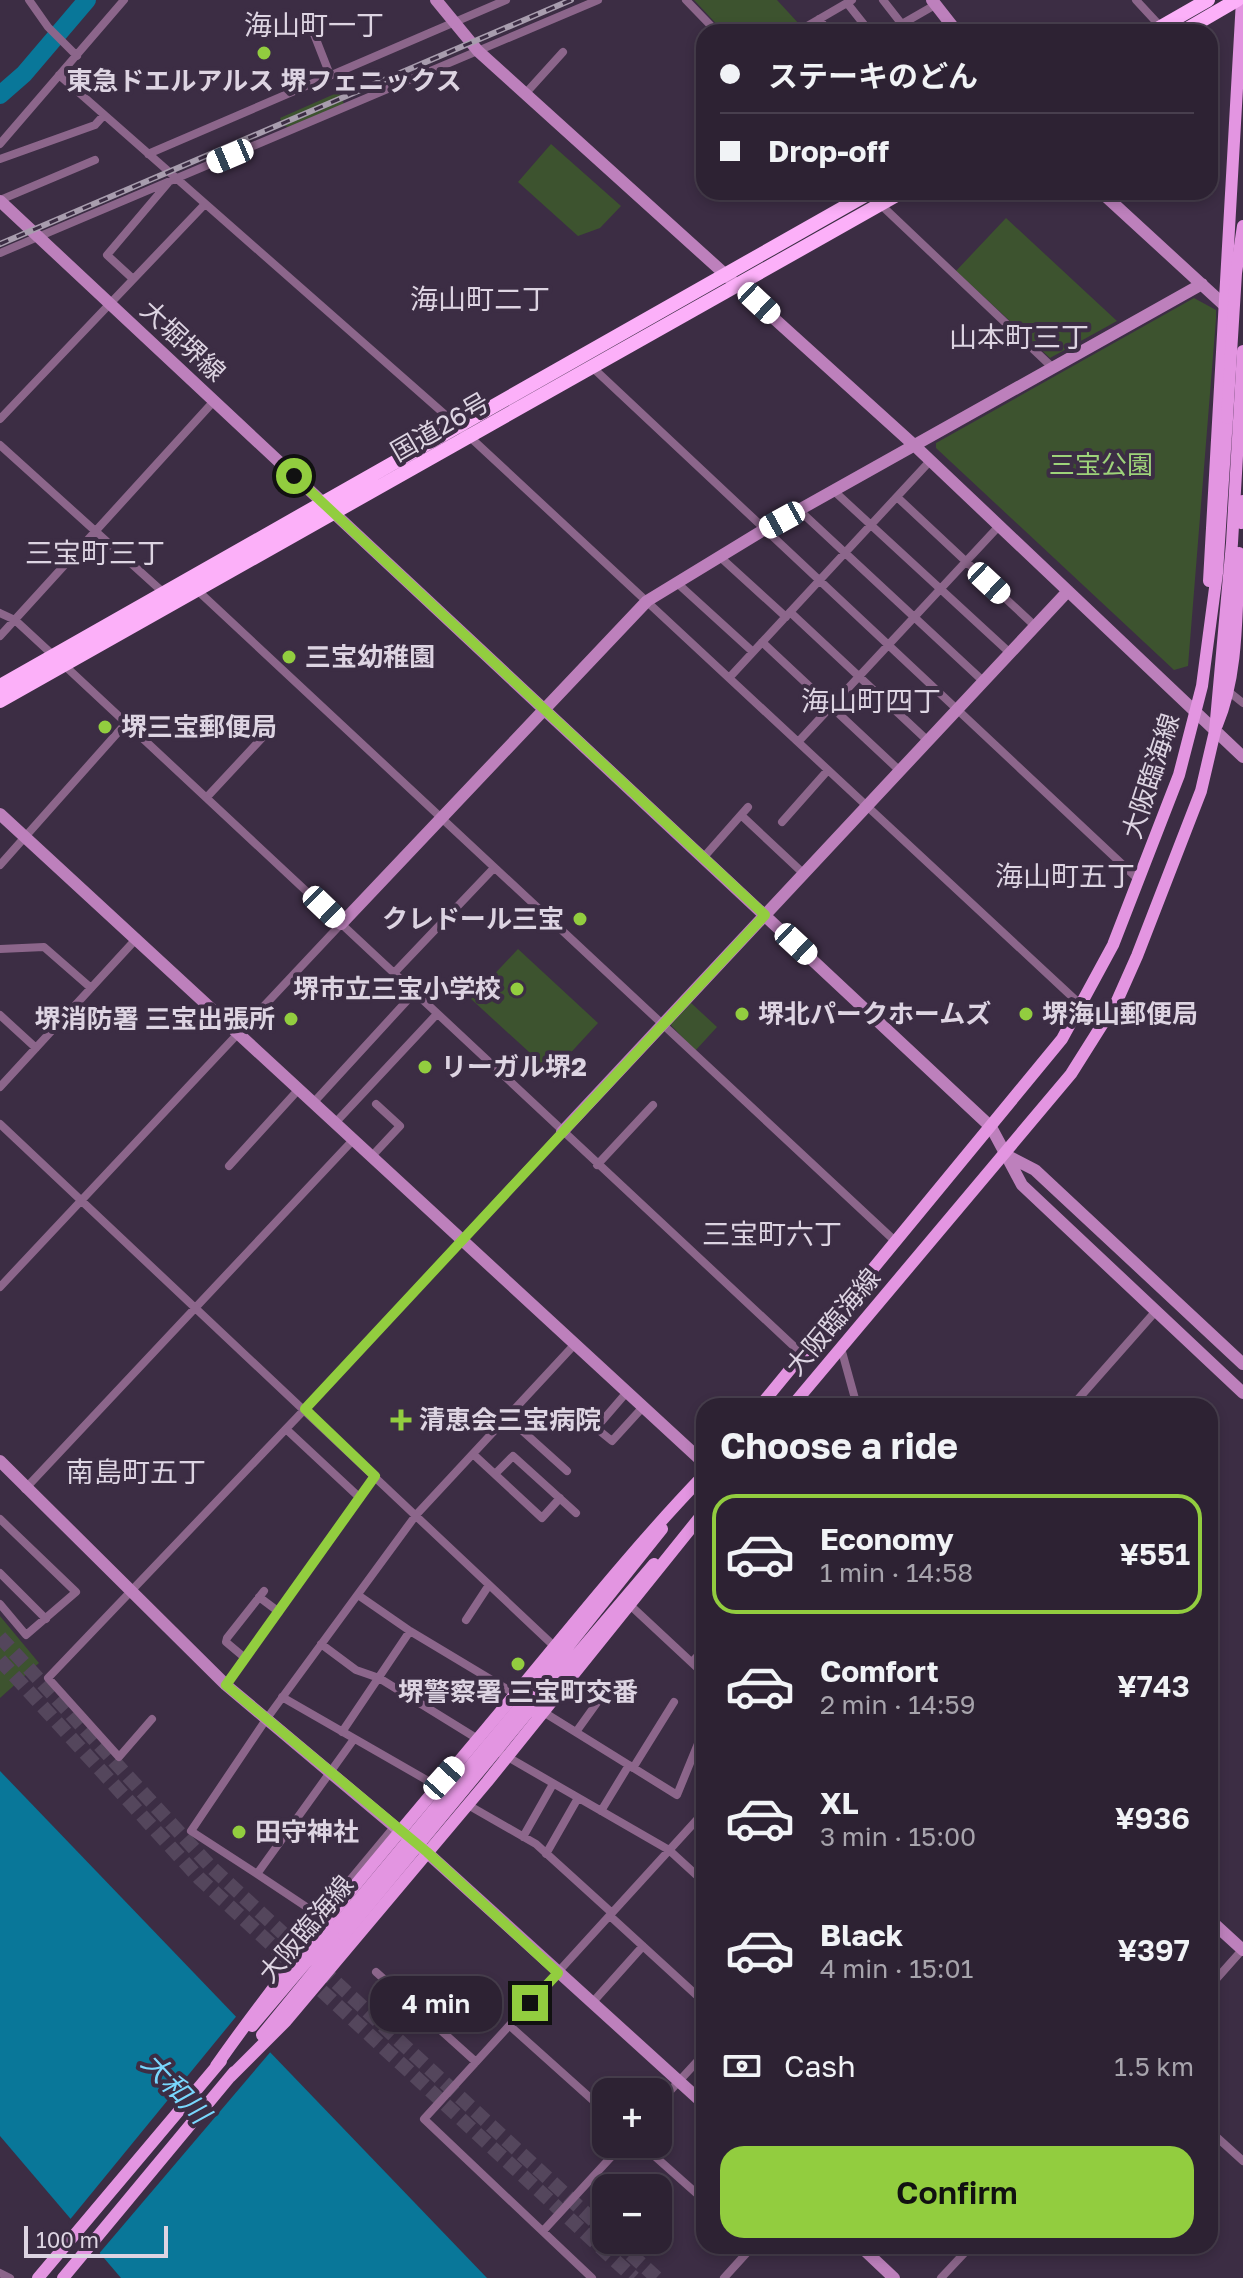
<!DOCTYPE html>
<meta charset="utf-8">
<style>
:root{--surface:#2d2233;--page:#392f3f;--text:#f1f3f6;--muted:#a7a4ac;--line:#483f4e;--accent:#92cd3f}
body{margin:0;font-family:"Golos Text","Noto Sans JP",sans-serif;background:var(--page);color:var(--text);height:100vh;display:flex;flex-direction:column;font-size:30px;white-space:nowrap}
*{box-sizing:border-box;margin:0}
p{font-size:26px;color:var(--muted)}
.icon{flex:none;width:44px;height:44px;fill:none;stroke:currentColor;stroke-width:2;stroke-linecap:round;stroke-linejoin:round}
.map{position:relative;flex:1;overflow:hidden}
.details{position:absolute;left:696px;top:1398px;width:522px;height:856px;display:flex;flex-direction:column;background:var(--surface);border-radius:24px;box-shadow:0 4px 12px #0003,0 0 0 2px var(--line)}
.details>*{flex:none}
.guide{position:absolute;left:696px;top:24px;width:522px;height:176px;border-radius:24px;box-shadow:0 4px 12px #0003,0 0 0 2px var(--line);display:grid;align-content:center;height:176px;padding:0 24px;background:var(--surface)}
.buttons{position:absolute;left:592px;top:2078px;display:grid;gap:16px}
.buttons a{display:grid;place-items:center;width:80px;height:80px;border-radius:16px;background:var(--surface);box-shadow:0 4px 12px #0003,0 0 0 2px var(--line);font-size:40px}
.scale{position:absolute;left:24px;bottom:20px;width:144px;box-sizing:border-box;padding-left:8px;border:4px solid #ddd4e2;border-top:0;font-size:22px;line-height:28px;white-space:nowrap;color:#ddd4e2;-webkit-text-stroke:6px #3c2d44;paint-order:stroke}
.end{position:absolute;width:36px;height:36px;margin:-18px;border:10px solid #92cd3f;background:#111;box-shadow:0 0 0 4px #111}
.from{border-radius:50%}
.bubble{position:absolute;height:56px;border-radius:24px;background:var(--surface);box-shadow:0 4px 12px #0003,0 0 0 2px var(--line);font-size:26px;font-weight:600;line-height:56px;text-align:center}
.car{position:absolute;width:24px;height:48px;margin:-24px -12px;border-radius:10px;box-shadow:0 0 6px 2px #0007;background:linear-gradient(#fff 24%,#345 0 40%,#fff 0 76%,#345 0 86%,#fff 0)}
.guide b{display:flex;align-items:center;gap:28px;height:76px;font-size:30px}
.guide b+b{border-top:2px solid var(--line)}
.guide i{width:20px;height:20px;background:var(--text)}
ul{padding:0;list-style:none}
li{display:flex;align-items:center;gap:24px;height:120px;margin:0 16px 12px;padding:0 8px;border:4px solid transparent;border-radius:24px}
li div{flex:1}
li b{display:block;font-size:30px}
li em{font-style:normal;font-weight:600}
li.selected{border-color:var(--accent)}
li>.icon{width:72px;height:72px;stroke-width:1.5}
h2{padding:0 24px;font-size:36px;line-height:96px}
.pay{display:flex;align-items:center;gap:20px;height:88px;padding:0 24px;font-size:30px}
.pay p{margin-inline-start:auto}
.button{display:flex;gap:16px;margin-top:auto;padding:16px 24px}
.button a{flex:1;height:92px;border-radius:24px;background:var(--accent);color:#111;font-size:32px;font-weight:600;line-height:92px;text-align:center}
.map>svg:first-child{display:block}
.green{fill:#3d532f}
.water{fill:#097799}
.pier{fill:#3c2d44}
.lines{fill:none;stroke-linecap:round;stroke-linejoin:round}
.river{stroke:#097799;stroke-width:18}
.highway-tunnel{stroke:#54465c;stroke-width:14;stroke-dasharray:14 7;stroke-linecap:butt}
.street{stroke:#8c668b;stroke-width:8}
.secondary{stroke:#bd80bc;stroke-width:12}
.primary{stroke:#e395e1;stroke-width:12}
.highway{stroke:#fcb0f9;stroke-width:14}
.rail-casing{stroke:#a89dae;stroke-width:6}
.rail{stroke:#3c2d44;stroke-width:3;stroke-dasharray:9;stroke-linecap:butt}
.primary-bridge{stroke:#e395e1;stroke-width:12}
.route{stroke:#92cd3f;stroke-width:10}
.poi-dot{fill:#92cd3f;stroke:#3c2d44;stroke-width:3}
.labels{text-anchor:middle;stroke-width:8;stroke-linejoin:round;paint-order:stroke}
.poi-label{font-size:26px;font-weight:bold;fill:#ddd4e2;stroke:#3c2d44;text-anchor:start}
.street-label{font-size:26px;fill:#ddd4e2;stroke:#3c2d44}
.park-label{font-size:26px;fill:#9ed37a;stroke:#3c2d44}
.neighbourhood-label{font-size:28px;fill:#ddd4e2;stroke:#3c2d44}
.water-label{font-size:28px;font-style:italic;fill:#79d7fd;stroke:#3c2d44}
</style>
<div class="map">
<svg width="1243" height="2278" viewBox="0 0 1243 2278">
<rect width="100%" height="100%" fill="#3c2d44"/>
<path class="green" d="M694,0H777L800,25L788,32H724Z
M339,92L344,104L288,127L283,125L280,118Z
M551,144L621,206L600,228L578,236L518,182Z
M1006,218L1117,321L1050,358L956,271Z
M1194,298L1216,310V319L1188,666L1174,670L936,448V443Z
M518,949L598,1023L552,1073L471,999Z
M690,1002L717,1027L695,1051L670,1024Z
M0,1616L39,1663L0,1698Z"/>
<path class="water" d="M0,1771L487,2278H121L0,2136Z"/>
<path class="pier" d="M239,2013L273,2049L97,2256L68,2222Z"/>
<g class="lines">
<path class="river" d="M0,95L24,74L87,0"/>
<path class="highway-tunnel" d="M0,1637L211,1867L606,2232
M0,1660L199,1878L634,2278
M615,2240L657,2278"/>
<path class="street" d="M29,0L48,27L77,56
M686,0L717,32
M883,0L908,32
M1136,0L1161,27
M847,3L870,32
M819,19L829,32
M312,29L330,75
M797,32L852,0
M888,32L935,5
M59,75L458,426L1082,1006
M525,94L563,52
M0,144L124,0
M148,154L506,0
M0,159L95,125L104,115
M0,200L95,160
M880,204L1052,367
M0,253L598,0
M132,278L107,255L168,183
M592,367L1139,880
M0,419L205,204
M0,445L165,594
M834,491L1010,653
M897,497L1035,626
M799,510L983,681
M719,556L786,617
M676,582L753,652
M197,590L895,1241
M790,612L928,741
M0,613L15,620L55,657
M0,636L214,401
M762,642L900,771
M64,665L801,1353
M729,678L930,461
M1228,691L1243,703
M798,742L999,526
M207,797L275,724
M741,815L804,874
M782,822L828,770
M703,858L748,807
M0,865L128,721
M0,949L44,947L91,988
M394,973L493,869
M0,1015L36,1048
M0,1087L137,938
M314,1102L414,993
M336,1122L436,1015
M0,1124L555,1647
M372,1156L400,1126L376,1104
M597,1165L653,1105
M229,1166L299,1089
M0,1287L341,924
M841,1348L857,1406
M627,1392L596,1428L612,1441L643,1407
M1072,1406L1155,1312
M507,1417L567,1471
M286,1429L360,1498
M473,1454L542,1518L560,1498
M495,1474L513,1456L576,1513
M25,1489L354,1139
M0,1519L76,1592L26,1635L0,1604
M0,1573L46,1619
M358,1595L410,1631L515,1694
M259,1597L279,1612
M631,1606L704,1674
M466,1620L489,1585
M321,1644L356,1670L379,1678L481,1741
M245,1658L226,1642L227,1638L264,1591
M692,1662L704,1649
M226,1685L375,1476
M282,1697L437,1786
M545,1713L677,1795L704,1729
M152,1719L119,1757L48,1678L305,1409L562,1132
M342,1732L410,1631
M576,1732L604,1693
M354,1739L257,1874L320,1916L394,1827
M492,1748L669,1850L704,1882
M633,1768L674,1702
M468,1805L536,1844L612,1913
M601,1811L629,1765
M523,1837L553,1784
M546,1854L578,1798
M257,1874L191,1831L265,1721L416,1515L575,1344
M610,1916L704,2002
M376,1972L476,2062
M1210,1986L1243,1949
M592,2003L643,1946
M510,2026L606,2112
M658,2104L704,2054
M1210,2131L1243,2161
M641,2144L704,2200
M543,2231L623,2144
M0,2273L10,2278
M592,2278L424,2119L704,1812
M724,2278L753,2246
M941,2278L971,2246"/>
<path class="secondary" d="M436,0L478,51L915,446L1243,757
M932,0L957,32
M1101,192L1223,304
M0,201L991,1127L1022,1185L1243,1393
M0,814L704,1463
M341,924L647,601L765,529L1202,284
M562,1132L1068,591
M1004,1154L1035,1170L1243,1364
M0,1461L226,1685L407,1837
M422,1848L704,2104
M1210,1920L1243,1950
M860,2246L894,2278"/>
<path class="primary" d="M1241,523L1243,501
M1209,581L1242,0
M1217,725C1239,672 1236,609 1239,553
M760,1406L1062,1039L1113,945L1179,775L1202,686L1217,573L1227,418
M792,1406L1071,1074L1117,1001L1137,956L1201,791L1215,731L1232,543L1243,351
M522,1704L662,1529
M529,1711L654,1564
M252,2026L335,1928
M262,2035L344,1935
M216,2066C299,1948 393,1840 486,1729C558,1644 626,1556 704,1475
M230,2077L286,2021L487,1782L704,1512
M38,2278L221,2061
M63,2278L234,2072"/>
<path class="highway" d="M1152,32L1208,0
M1182,32L1237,0
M0,686L871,192
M0,701L902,192"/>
<defs>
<path id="rail" d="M0,244L571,0"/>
</defs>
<use href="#rail" class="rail-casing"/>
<use href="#rail" class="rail"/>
<path class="primary-bridge" d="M1227,418L1236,273L1243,226
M335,1928L522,1704
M344,1935L529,1711"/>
</g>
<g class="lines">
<path class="route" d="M294,476L765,915L305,1409L375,1476L226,1685L427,1852L558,1973L530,2003"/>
</g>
<g class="poi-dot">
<circle cx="264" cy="53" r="8"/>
<circle cx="289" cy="657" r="8"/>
<circle cx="105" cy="727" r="8"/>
<circle cx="580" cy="919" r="8"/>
<circle cx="517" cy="989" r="8"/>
<circle cx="742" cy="1014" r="8"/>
<circle cx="1026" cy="1014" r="8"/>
<circle cx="291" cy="1019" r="8"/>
<circle cx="425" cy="1067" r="8"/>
<path d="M397 1408h8v8h8v8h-8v8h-8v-8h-8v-8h8z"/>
<circle cx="518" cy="1664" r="8"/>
<circle cx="239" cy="1832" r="8"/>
</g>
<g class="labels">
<g class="poi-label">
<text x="264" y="90" text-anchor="middle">東急ドエルアルス 堺フェニックス</text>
<text x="305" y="666">三宝幼稚園</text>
<text x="121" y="736">堺三宝郵便局</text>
<text x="564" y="928" text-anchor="end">クレドール三宝</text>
<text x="501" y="998" text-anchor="end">堺市立三宝小学校</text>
<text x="758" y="1023">堺北パークホームズ</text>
<text x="1042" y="1023">堺海山郵便局</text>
<text x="275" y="1028" text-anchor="end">堺消防署 三宝出張所</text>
<text x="441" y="1076">リーガル堺2</text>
<text x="419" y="1429">清恵会三宝病院</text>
<text x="518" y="1701" text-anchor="middle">堺警察署 三宝町交番</text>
<text x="255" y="1841">田守神社</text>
</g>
<g class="street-label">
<text transform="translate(183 341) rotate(43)" y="9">大堀堺線</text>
<text transform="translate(440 427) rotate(-30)" y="9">国道26号</text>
<text transform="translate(1151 776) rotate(-72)" y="9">大阪臨海線</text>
<text transform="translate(833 1322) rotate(-50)" y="9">大阪臨海線</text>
<text transform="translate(306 1929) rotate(-50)" y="9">大阪臨海線</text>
</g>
<g class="park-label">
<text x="1101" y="474">三宝公園</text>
</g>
<g class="neighbourhood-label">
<text x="314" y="35">海山町一丁</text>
<text x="480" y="309">海山町二丁</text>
<text x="1019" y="347">山本町三丁</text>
<text x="95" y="563">三宝町三丁</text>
<text x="871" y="711">海山町四丁</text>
<text x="1065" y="886">海山町五丁</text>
<text x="772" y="1244">三宝町六丁</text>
<text x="136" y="1482">南島町五丁</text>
</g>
<g class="water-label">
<text transform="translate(176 2088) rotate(47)" y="10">大和川</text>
</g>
</g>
</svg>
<div class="buttons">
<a>+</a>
<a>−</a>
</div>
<div class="scale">100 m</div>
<i class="end from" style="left:294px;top:476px"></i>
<i class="end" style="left:530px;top:2003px"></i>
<div class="bubble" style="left:370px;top:1976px;width:132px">4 min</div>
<i class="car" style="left:230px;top:156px;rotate:247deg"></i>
<i class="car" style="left:759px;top:303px;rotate:133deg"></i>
<i class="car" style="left:782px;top:520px;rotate:241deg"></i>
<i class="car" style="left:989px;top:583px;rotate:133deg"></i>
<i class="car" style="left:324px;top:907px;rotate:134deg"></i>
<i class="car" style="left:796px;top:944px;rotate:133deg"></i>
<i class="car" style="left:444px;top:1778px;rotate:42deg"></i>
<div class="guide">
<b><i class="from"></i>ステーキのどん</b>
<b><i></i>Drop-off</b>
</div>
<section class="details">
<h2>Choose a ride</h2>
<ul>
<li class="selected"><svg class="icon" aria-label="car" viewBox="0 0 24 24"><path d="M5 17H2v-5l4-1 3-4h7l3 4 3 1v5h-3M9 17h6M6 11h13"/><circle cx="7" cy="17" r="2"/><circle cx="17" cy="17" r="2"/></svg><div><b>Economy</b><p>1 min · 14:58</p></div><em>¥551</em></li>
<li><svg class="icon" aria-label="car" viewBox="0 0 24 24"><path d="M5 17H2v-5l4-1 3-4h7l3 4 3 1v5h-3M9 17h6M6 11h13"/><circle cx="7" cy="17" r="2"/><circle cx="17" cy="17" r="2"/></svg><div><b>Comfort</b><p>2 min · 14:59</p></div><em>¥743</em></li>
<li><svg class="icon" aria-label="car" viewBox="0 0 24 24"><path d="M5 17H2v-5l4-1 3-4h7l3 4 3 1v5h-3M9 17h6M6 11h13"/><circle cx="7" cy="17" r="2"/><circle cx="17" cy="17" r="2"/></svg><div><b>XL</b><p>3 min · 15:00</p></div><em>¥936</em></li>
<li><svg class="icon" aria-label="car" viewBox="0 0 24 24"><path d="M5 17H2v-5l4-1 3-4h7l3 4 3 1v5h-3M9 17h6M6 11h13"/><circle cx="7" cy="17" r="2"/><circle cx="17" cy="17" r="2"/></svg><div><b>Black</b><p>4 min · 15:01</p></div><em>¥397</em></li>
</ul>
<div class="pay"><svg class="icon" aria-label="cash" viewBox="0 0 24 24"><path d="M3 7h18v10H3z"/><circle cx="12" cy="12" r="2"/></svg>Cash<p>1.5 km</p></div>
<div class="button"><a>Confirm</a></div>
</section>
</div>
